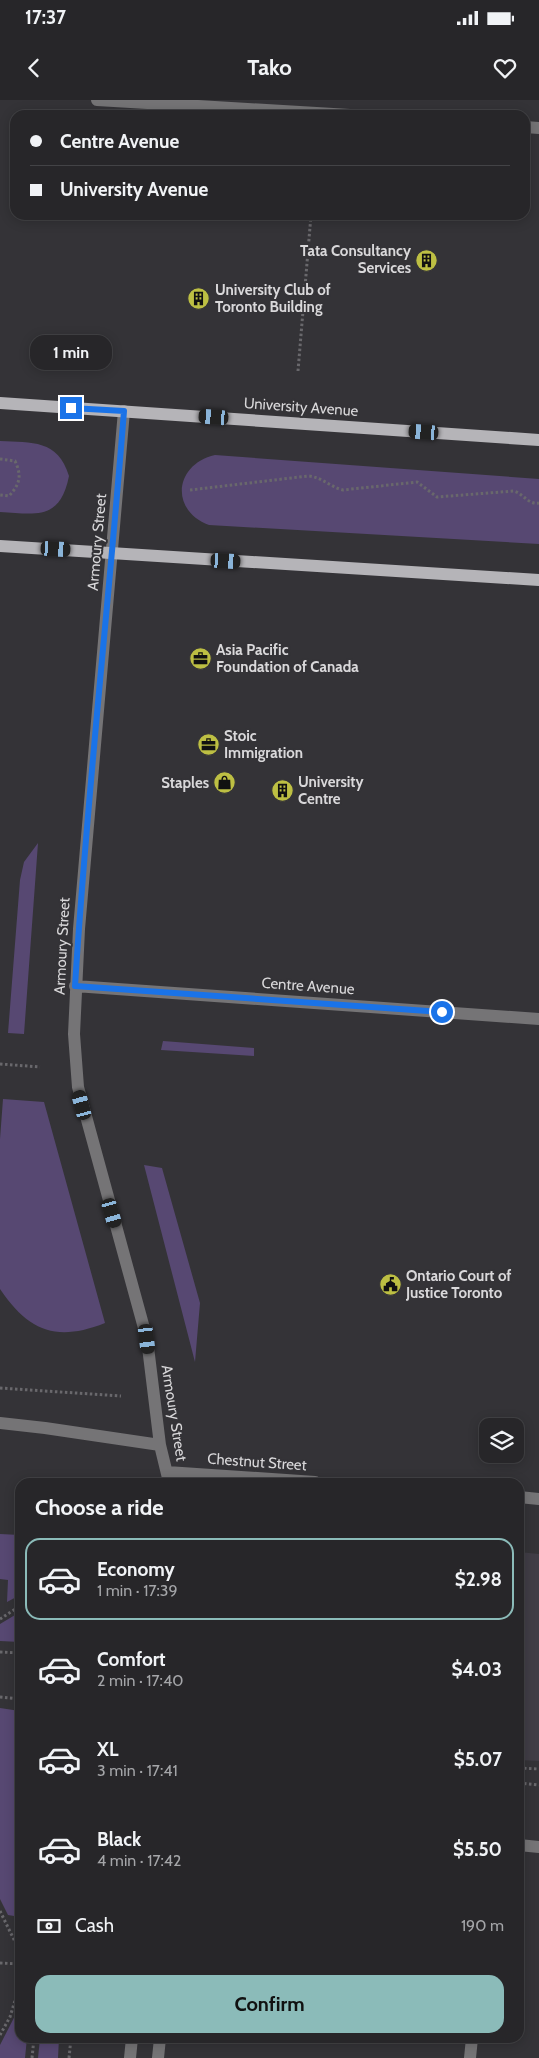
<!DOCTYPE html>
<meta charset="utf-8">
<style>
:root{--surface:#272629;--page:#333235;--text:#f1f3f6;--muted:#a4a5a8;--line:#434346;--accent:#8bbbb9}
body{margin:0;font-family:Cabin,sans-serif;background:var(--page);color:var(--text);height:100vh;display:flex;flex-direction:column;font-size:19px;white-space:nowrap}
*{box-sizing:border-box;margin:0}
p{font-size:16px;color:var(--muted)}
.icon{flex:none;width:28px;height:28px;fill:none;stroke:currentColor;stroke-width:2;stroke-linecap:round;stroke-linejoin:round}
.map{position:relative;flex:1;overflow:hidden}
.drawer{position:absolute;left:15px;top:1378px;width:509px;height:565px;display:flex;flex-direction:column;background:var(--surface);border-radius:15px;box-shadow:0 2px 12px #0003,0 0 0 1px var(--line)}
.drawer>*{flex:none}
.top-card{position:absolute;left:10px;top:10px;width:520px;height:110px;border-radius:15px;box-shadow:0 2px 12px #0003,0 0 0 1px var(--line);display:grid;align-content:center;height:110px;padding:0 20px;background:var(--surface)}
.buttons{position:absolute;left:479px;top:1318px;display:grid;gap:10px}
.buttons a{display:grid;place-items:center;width:45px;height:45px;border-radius:10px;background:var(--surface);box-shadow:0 2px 12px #0003,0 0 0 1px var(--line);font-size:25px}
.end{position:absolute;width:22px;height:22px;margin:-11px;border:6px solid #1a73e8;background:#fff;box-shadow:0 0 0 2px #fff}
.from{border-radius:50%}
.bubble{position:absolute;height:35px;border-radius:15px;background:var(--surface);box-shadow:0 2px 12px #0003,0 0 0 1px var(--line);font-size:16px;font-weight:700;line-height:35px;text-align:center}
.car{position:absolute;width:15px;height:30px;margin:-15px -8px;border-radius:6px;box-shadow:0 0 4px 1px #0007;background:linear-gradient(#222 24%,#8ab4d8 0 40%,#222 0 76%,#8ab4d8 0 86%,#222 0)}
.top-card b{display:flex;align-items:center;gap:18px;height:48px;font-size:19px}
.top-card b+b{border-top:1px solid var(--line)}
.top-card i{width:12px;height:12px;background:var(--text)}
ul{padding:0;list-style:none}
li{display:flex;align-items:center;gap:15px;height:82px;margin:0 10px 8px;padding:0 10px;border:2px solid transparent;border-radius:15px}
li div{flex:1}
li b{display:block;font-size:19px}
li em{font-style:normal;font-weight:700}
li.selected{border-color:var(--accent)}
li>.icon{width:45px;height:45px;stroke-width:1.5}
h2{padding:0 20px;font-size:22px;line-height:60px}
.pay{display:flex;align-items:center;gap:12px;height:55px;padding:0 20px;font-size:19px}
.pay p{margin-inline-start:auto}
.primary-button{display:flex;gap:10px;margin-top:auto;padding:10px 20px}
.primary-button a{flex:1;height:58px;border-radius:15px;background:var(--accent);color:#111;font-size:20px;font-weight:700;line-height:58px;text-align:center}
.status{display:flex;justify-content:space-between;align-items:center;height:35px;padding:0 25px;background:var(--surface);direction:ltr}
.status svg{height:14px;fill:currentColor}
header{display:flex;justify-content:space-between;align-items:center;height:65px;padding:0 20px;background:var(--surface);font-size:22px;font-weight:700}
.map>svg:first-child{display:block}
.built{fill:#403d46}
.green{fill:#574872}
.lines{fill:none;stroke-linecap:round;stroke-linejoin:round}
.path{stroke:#69686c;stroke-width:3;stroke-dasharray:2.5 2.5;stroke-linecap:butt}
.minor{stroke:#757476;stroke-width:12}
.major{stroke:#b5b4b8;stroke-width:12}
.route{stroke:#1a73e8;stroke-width:6}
.labels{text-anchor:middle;stroke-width:4;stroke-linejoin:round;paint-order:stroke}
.poi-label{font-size:15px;font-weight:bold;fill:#d9d8da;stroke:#343337;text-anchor:start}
.street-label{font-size:15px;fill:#d9d8da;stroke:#343337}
</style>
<div class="status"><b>17:37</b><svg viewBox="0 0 49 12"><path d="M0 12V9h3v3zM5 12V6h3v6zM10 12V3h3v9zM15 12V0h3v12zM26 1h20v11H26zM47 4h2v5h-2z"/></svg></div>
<header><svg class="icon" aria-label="back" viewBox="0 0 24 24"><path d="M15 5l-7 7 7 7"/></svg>Tako<svg class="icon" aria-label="heart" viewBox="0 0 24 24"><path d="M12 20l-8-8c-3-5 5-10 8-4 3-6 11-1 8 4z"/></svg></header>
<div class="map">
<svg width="539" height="1958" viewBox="0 0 539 1958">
<rect width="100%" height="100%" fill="#343337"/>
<path class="built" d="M519,1452L539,1454V1661L519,1660Z"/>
<path class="green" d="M0,341C32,343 58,339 69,376C60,421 36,414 0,412Z
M215,355L539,379V444L209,425C169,410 175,364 215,355Z
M38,743L24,934L8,933L20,780L24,762Z
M163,941L254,948V956L161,950Z
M3,999L44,1002L105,1223C57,1242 29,1232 0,1189V1039Z
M144,1065L162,1068L200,1203L195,1262Z
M0,1434L20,1435V1495L7,1502L8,1480L0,1479Z
M20,1512V1542L0,1541V1524Z
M0,1608L20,1611V1817L8,1815L0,1799Z
M20,1906V1938H27L25,1958H0V1945Z
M40,1938H59L58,1958H38Z"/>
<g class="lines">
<path class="path" d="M298,271L311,115
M0,359L15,361C22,376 20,384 9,396L0,395
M190,390L308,376C322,377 330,387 343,390L417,382L437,397L514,391C524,394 528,405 539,403
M0,964L40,967
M0,1288L121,1296
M0,1519L20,1506
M0,1552L20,1553
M0,1597L20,1599
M519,1668L539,1669
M519,1683L539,1685
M0,1811L20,1852
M0,1863L20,1864
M0,1935L10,1917L20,1884
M32,1958L34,1938
M69,1958L71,1938"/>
<path class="minor" d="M97,0L350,15
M525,27L539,28
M124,311L79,829L74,934L78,987L147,1239L160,1345L169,1382
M75,886L539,919
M0,1323L45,1328L160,1345
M167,1372L315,1382
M519,1397L539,1399
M519,1745L539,1747
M130,1958L132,1938
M158,1958L160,1938
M470,1958L472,1938"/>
<path class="major" d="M0,303L539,340
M0,446L539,480"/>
</g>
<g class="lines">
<path class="route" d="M71,308L124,311C109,503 87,694 75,886L442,912"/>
</g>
<defs>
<symbol id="building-disc" viewBox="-11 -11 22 22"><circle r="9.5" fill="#bdbf43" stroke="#343337"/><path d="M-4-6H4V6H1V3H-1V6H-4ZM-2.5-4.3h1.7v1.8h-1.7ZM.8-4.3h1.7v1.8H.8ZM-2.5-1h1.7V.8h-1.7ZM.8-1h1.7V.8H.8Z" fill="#111"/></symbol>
<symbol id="office-disc" viewBox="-11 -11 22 22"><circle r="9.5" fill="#bdbf43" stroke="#343337"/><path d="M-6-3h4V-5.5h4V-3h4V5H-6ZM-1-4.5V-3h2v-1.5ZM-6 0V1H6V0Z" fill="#111"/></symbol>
<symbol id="shop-disc" viewBox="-11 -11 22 22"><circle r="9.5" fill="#bdbf43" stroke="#343337"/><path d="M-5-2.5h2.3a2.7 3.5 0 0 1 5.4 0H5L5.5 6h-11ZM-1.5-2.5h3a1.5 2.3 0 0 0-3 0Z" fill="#111"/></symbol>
<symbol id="civic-disc" viewBox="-11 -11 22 22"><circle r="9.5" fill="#bdbf43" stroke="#343337"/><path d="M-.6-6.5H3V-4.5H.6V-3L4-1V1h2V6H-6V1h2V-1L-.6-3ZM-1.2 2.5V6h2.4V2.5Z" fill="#111"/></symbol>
</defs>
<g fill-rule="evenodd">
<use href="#building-disc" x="414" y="148" width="25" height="25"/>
<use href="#building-disc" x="186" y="186" width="25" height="25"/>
<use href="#office-disc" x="188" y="546" width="25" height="25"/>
<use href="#office-disc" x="196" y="632" width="25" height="25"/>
<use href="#shop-disc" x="212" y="670" width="25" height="25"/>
<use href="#building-disc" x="270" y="678" width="25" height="25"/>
<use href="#civic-disc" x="378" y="1172" width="25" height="25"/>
</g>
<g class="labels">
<g class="poi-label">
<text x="411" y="156" text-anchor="end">Tata Consultancy<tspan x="411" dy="17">Services</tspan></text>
<text x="215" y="195">University Club of<tspan x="215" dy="17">Toronto Building</tspan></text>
<text x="216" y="555">Asia Pacific<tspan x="216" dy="17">Foundation of Canada</tspan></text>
<text x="224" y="641">Stoic<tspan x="224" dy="17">Immigration</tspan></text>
<text x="298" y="687">University<tspan x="298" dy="17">Centre</tspan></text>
<text x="209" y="688" text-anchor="end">Staples</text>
<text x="406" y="1181">Ontario Court of<tspan x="406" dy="17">Justice Toronto</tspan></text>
</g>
<g class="street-label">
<text transform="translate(301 307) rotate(4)" y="5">University Avenue</text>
<text transform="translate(97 442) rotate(-85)" y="5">Armoury Street</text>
<text transform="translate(62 846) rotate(-87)" y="5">Armoury Street</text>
<text transform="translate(308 886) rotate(4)" y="5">Centre Avenue</text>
<text transform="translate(174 1313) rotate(81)" y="5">Armoury Street</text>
<text transform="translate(257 1362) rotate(4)" y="5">Chestnut Street</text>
</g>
</g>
</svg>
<div class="buttons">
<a><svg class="icon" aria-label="layers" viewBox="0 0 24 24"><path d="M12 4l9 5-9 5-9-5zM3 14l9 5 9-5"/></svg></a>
</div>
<i class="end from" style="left:442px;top:912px"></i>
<i class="end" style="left:71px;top:308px"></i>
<div class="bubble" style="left:30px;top:235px;width:82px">1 min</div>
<i class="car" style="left:214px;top:317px;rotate:274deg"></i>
<i class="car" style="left:424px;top:332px;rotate:274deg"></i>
<i class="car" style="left:56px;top:449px;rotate:93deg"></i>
<i class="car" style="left:226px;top:461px;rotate:93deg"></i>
<i class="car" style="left:82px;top:1005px;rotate:345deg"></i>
<i class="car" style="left:112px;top:1113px;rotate:164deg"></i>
<i class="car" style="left:147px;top:1239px;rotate:173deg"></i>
<div class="top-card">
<b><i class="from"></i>Centre Avenue</b>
<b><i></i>University Avenue</b>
</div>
<section class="drawer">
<h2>Choose a ride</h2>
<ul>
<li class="selected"><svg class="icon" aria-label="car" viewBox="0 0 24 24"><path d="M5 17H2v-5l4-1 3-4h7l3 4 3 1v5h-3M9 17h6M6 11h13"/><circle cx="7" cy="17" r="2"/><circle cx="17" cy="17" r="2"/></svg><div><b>Economy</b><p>1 min · 17:39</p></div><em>$2.98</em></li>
<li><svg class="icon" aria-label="car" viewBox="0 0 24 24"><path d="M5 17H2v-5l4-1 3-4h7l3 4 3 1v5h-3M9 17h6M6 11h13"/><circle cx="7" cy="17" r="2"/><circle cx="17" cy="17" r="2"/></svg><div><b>Comfort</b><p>2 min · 17:40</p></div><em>$4.03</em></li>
<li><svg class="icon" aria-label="car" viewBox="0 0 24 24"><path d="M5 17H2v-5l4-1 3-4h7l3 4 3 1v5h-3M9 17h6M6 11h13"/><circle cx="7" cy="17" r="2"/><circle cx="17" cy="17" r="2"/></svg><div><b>XL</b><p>3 min · 17:41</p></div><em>$5.07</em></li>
<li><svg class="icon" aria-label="car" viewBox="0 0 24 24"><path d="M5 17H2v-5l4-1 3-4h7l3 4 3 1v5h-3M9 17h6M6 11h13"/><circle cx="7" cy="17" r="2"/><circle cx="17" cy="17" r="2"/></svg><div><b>Black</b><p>4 min · 17:42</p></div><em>$5.50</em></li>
</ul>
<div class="pay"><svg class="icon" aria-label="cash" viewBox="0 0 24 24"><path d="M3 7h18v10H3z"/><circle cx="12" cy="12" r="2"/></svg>Cash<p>190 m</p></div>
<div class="primary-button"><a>Confirm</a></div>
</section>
</div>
